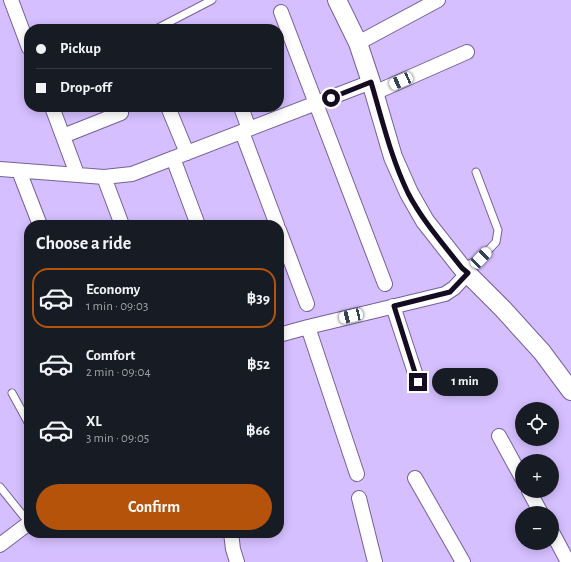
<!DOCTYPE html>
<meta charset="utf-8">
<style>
:root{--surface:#171b24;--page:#20242c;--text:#f1f3f6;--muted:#9ea1a6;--line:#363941;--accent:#b45309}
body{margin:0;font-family:"Alegreya Sans",sans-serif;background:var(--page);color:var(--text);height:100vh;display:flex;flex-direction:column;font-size:15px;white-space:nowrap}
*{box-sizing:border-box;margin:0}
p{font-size:13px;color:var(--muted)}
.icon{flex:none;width:22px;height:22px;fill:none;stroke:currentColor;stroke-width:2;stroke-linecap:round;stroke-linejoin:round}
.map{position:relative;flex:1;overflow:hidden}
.panel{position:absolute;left:24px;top:220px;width:260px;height:318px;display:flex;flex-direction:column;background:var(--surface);border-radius:16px;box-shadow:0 2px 10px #0003}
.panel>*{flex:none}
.top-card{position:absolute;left:24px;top:24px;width:260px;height:88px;border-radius:16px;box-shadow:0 2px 10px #0003;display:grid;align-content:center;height:88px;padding:0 12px;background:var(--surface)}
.tools{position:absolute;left:515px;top:402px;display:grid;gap:8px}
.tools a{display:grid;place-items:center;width:44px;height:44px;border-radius:50%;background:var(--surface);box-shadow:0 2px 10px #0003;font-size:20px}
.end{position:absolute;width:18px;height:18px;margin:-9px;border:5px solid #150c22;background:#fff;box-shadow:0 0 0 2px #fff}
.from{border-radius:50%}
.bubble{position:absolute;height:28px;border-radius:14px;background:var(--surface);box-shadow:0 2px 10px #0003;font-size:13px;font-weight:700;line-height:28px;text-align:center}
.car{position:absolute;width:12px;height:24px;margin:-12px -6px;border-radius:5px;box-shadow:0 0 3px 1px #0007;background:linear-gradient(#fff 24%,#345 0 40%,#fff 0 76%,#345 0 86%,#fff 0)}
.top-card b{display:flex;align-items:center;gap:14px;height:38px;font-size:15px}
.top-card b+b{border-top:1px solid var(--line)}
.top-card i{width:10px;height:10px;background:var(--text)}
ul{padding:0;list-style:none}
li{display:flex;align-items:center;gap:12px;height:60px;margin:0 8px 6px;padding:0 4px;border:2px solid transparent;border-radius:16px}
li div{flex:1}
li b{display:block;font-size:15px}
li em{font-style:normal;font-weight:700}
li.current{border-color:var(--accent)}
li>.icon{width:36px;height:36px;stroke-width:1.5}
h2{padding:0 12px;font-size:18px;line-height:48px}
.primary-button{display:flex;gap:8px;margin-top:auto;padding:8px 12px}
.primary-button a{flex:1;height:46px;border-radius:24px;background:var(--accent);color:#fff;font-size:16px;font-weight:700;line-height:46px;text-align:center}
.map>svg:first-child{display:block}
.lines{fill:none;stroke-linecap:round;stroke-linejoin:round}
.service-casing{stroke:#766099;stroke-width:9}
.minor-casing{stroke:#766099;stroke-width:16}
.tertiary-casing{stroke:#766099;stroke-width:20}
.service{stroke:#fff;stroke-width:7}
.minor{stroke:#fff;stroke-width:14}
.tertiary{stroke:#fff;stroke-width:18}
.route{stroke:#150c22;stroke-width:5}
</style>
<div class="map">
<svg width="571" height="562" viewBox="0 0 571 562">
<rect width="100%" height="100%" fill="#d5bfff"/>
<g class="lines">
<defs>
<path id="service" d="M156,29L212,0
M462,268L481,258L496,242L498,230L476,172
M12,393L29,424
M0,487L29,523"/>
<path id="minor" d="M11,0L29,48
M281,12L385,284
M358,43L438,0
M374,93L467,52
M52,107L77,174
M168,107L187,153
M241,107L249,129
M242,132L277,225
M63,136L121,113
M173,158L198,225
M0,169L104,177L132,174L371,82
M19,171L40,225
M104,177L122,225
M279,230L307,304
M393,306L418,382
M308,327L357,474
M279,335L308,327L445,294L454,288L468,273
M499,436L522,478
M415,478L463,562
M529,491L541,513
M359,498L375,562
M552,532L568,562
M231,533L233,549L237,562
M0,545L29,523"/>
<path id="tertiary" d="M337,0L358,43L371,82L393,157L409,193L425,221L462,268L503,309L542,352L571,391"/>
</defs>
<use href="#service" class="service-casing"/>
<use href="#minor" class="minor-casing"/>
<use href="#tertiary" class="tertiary-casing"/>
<use href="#service" class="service"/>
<use href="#minor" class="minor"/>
<use href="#tertiary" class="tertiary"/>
</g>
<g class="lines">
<path class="route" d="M331,98L371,82C382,119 391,158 408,193C422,220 443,244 462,268L468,273L450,292L394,306L418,382"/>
</g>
</svg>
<div class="tools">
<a><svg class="icon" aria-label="locate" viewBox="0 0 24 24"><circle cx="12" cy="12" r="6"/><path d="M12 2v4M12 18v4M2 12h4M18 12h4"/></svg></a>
<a>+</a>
<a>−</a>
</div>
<i class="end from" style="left:331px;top:98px"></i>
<i class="end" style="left:418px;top:382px"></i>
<div class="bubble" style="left:432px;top:368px;width:66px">1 min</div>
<i class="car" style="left:401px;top:81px;rotate:246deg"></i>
<i class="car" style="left:481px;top:258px;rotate:44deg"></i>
<i class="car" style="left:351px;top:316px;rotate:257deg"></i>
<div class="top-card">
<b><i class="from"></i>Pickup</b>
<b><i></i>Drop-off</b>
</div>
<section class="panel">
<h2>Choose a ride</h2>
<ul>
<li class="current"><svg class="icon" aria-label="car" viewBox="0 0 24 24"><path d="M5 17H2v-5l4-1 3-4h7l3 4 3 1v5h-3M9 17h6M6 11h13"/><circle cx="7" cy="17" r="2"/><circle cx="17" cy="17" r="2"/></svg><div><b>Economy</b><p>1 min · 09:03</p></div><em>฿39</em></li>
<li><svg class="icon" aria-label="car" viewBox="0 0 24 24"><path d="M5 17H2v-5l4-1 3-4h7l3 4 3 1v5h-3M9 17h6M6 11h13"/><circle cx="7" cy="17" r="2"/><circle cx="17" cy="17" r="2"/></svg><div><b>Comfort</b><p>2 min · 09:04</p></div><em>฿52</em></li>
<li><svg class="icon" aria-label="car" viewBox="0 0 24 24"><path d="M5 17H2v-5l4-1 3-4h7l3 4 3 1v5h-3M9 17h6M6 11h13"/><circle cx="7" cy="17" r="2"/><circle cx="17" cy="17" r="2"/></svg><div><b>XL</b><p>3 min · 09:05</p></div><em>฿66</em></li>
</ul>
<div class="primary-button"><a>Confirm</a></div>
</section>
</div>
